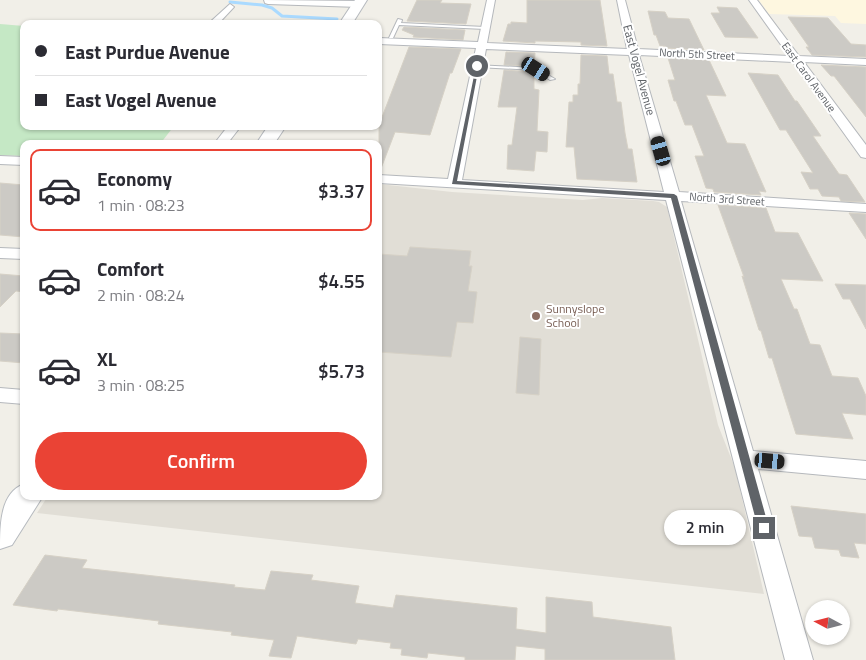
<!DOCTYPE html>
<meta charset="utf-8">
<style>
:root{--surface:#fff;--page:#f7f7f7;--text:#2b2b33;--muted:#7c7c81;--line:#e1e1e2;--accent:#ea4335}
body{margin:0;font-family:"Titillium Web",sans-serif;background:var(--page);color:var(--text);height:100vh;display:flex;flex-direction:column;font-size:19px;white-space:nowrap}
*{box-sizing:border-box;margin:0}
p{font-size:16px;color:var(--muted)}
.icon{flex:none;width:28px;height:28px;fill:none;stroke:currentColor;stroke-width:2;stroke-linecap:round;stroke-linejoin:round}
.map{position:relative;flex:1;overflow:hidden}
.sheet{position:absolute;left:20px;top:140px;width:362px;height:360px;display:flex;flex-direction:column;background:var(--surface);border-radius:10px;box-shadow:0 1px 4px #0004}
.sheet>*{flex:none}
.hud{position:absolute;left:20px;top:20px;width:362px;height:110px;border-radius:10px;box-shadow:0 1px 4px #0004;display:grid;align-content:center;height:110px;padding:0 15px;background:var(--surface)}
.needle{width:32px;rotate:277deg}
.tools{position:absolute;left:805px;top:600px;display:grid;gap:10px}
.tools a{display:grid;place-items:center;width:45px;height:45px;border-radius:50%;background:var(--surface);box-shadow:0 1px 4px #0004;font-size:25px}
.end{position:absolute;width:22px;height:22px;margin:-11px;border:6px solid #5f6368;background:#fff;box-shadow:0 0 0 2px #fff}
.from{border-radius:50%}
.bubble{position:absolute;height:35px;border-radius:18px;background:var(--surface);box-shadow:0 1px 4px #0004;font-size:16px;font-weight:600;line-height:35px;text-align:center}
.car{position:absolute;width:15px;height:30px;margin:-15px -8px;border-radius:6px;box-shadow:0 0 4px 1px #0007;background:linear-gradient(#222 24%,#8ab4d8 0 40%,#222 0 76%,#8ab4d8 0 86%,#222 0)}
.hud b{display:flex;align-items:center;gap:18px;height:48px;font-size:19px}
.hud b+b{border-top:1px solid var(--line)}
.hud i{width:12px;height:12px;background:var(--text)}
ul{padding:9px 0 0;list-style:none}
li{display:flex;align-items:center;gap:15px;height:82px;margin:0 10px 8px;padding:0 5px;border:2px solid transparent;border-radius:10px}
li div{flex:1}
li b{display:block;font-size:19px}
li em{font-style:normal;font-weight:600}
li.current{border-color:var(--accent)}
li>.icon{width:45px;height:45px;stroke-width:1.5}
.button{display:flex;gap:10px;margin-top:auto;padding:10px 15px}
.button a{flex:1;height:58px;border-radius:30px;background:var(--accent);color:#fff;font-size:20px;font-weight:600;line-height:58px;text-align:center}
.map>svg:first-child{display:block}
.commercial{fill:#fef7e0}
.education{fill:#e1ded6}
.green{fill:#c5e8c5}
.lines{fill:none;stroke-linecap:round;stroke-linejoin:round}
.stream{stroke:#aadaff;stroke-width:3}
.building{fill:#cccac5;stroke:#d6d1c6}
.lane-casing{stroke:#b5b8bc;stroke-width:2}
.street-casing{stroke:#b5b8bc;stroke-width:2}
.secondary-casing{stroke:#b6babf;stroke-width:2}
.lane{fill:#fff;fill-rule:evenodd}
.street{fill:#fff;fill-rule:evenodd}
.secondary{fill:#fff;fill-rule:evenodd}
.route{fill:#5f6368}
.education-dot{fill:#8d6e63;stroke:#fff;stroke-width:2}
.labels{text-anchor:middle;stroke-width:4;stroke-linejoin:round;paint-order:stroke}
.far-street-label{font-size:11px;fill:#5f6368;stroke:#fff}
.street-label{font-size:12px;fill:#5f6368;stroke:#fff}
.education-label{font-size:12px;fill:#785e54;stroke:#fff;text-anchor:start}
</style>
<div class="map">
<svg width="866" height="660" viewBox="0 0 866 660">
<rect width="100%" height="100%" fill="#f1efe8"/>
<path class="commercial" d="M759,0H866V24L841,23L835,16L769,14Z"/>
<path class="education" d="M379,184L452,192L583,200L602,198L653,201L659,202L667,207L718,425L735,468L764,594L37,513L48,496H379Z"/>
<path class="green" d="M0,24L24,26V126H174L160,144H24V156L0,155Z"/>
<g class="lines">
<path class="stream" d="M230,2L262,5L272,8L282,16L337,19"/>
</g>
<path class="building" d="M417,0H442L440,3L471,4L466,24L407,21Z
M527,0H600L607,46L581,45V42L535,41V43L503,41L508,24H511V22L527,23Z
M717,7L737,8L758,38L725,37L711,13H720Z
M648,11L665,12L668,18L689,19L704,50L665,48V46H660L656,35H654Z
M788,17L828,18L851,44L866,45V57L812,55L806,47H809Z
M404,27L465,30L463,40L413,37L414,35L402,30Z
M409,47L461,49L452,73H450L430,135L395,132L380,171L379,170V125Z
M506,52L535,53L534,66L504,65Z
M581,55L607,56L609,74H613L617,102H621L625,133L628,149H632L637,182L577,179L574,147H566L569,102H573V95H578V84H580Z
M668,58L709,60L726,96L706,95L727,143L745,144L766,192L759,191L761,195L714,192L713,189L706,188L695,156H704L692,125H685L676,101H674L668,80H675Z
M821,65L866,67V117L834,76H831Z
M504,70L534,72V89L539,90L537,131L548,132L547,152L536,151L534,171L507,169L508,145H512L517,107H498Z
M748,73L778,75L795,101H797L821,136H813L839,174L847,175L865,202L841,201L839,197L822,196L818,189H810L801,172L813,173L786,130H780Z
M0,183L24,185V237L0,235Z
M718,205L766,208L775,232L798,233L823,281L781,279L794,309H797L810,344L820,345L832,376L858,378L866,396V415L842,413L853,439L796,434L772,358H769L761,331L759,330L742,276L744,277Z
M849,213L866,214V239Z
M410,247L471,251L469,266H472L468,291L477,292L473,323L457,322L451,357L379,352V254L407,256Z
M0,274L24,276V292L16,291L0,307Z
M835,284L866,285V329L850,299H843Z
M0,333L24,334V363L0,361Z
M520,337L541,339L539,395L516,393Z
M791,506L866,514V544L854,543L859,558L841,556L839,550L815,548L812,537L799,536Z
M45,555L87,560L82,568L235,585L234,587L265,590L271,571L313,575L311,580L359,586L355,603L393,608L396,595L517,608L516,629L546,633V597L592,602L593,617L671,627L675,660H545V649L516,646L515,660H465V657L428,653L427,658L401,655L402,649L390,648L391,643L358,639L356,644L297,636L291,658L269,656L274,640L231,635L232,632L158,624L159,621L58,609L57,611L13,605Z"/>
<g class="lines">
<defs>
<path id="lane" d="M398,19L402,20L401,23L485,27L487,28L485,29L399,25L393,38H389Z
M475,65L536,68L555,79L550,80L535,70L477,67H475Z"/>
<path id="street" d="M264,0L359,1L363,4L359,7L268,4L265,3Z
M487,0H495L487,43L627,49L617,0H625L638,49L789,56L749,0H757L799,56L866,59V65L804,62L866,145V158L861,157L793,62L639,55L679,192L866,204V212L681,201L753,451L866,461V479L758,469L813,660H785L666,200L379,183V175L448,179L476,48L379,44V38L478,42ZM486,49L629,55L664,192L462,180Z
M230,4L234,7L218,24H208Z
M228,126H241L227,144H214Z
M0,156L24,157V165L0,164Z
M0,248L24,249V259L0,258Z
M0,388L24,390V404L0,402Z"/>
<path id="secondary" d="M355,0H367L352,24H339Z
M268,126H286L274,144H256Z
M24,484V496H43L12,545L0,549C0,525 0,493 24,484Z"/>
</defs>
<use href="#lane" class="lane-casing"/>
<use href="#street" class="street-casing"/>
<use href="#secondary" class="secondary-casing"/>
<use href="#lane" class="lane"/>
<use href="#street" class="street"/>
<use href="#secondary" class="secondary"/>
</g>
<path class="route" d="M476,66H479L457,181L674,194L677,196L769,528L768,531L764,533L758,528L671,198L452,184Z"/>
<circle class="education-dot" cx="536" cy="316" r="5"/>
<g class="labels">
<g class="far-street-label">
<text transform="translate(697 54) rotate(3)" y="4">North 5th Street</text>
<text transform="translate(809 77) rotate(54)" y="4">East Carol Avenue</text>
<text transform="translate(727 199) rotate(4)" y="4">North 3rd Street</text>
</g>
<g class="street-label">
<text transform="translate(639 70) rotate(75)" y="4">East Vogel Avenue</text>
</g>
<g class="education-label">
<text x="546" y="313">Sunnyslope<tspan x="546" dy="14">School</tspan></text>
</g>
</g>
</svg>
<div class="tools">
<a><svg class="needle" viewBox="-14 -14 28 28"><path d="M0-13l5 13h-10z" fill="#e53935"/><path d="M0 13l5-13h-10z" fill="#7c7c81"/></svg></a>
</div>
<i class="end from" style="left:477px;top:66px"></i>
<i class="end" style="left:764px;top:528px"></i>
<div class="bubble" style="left:664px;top:510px;width:82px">2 min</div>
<i class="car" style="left:536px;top:69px;rotate:122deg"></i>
<i class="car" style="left:661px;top:151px;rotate:344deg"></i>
<i class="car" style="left:770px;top:461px;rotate:95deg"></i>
<div class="hud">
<b><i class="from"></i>East Purdue Avenue</b>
<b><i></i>East Vogel Avenue</b>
</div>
<section class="sheet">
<ul>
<li class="current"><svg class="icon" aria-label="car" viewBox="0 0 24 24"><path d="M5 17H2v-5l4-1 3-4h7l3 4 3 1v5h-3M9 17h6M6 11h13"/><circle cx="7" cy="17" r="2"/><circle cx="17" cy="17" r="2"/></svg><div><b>Economy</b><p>1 min · 08:23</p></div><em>$3.37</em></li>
<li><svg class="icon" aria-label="car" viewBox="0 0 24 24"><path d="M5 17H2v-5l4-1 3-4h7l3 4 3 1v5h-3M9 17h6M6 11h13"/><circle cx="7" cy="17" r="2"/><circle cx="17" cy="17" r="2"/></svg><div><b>Comfort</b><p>2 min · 08:24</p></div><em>$4.55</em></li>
<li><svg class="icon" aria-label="car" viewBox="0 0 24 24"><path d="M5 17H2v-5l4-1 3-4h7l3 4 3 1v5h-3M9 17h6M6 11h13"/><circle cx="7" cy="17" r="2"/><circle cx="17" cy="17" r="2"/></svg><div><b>XL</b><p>3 min · 08:25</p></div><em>$5.73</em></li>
</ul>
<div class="button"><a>Confirm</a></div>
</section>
</div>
